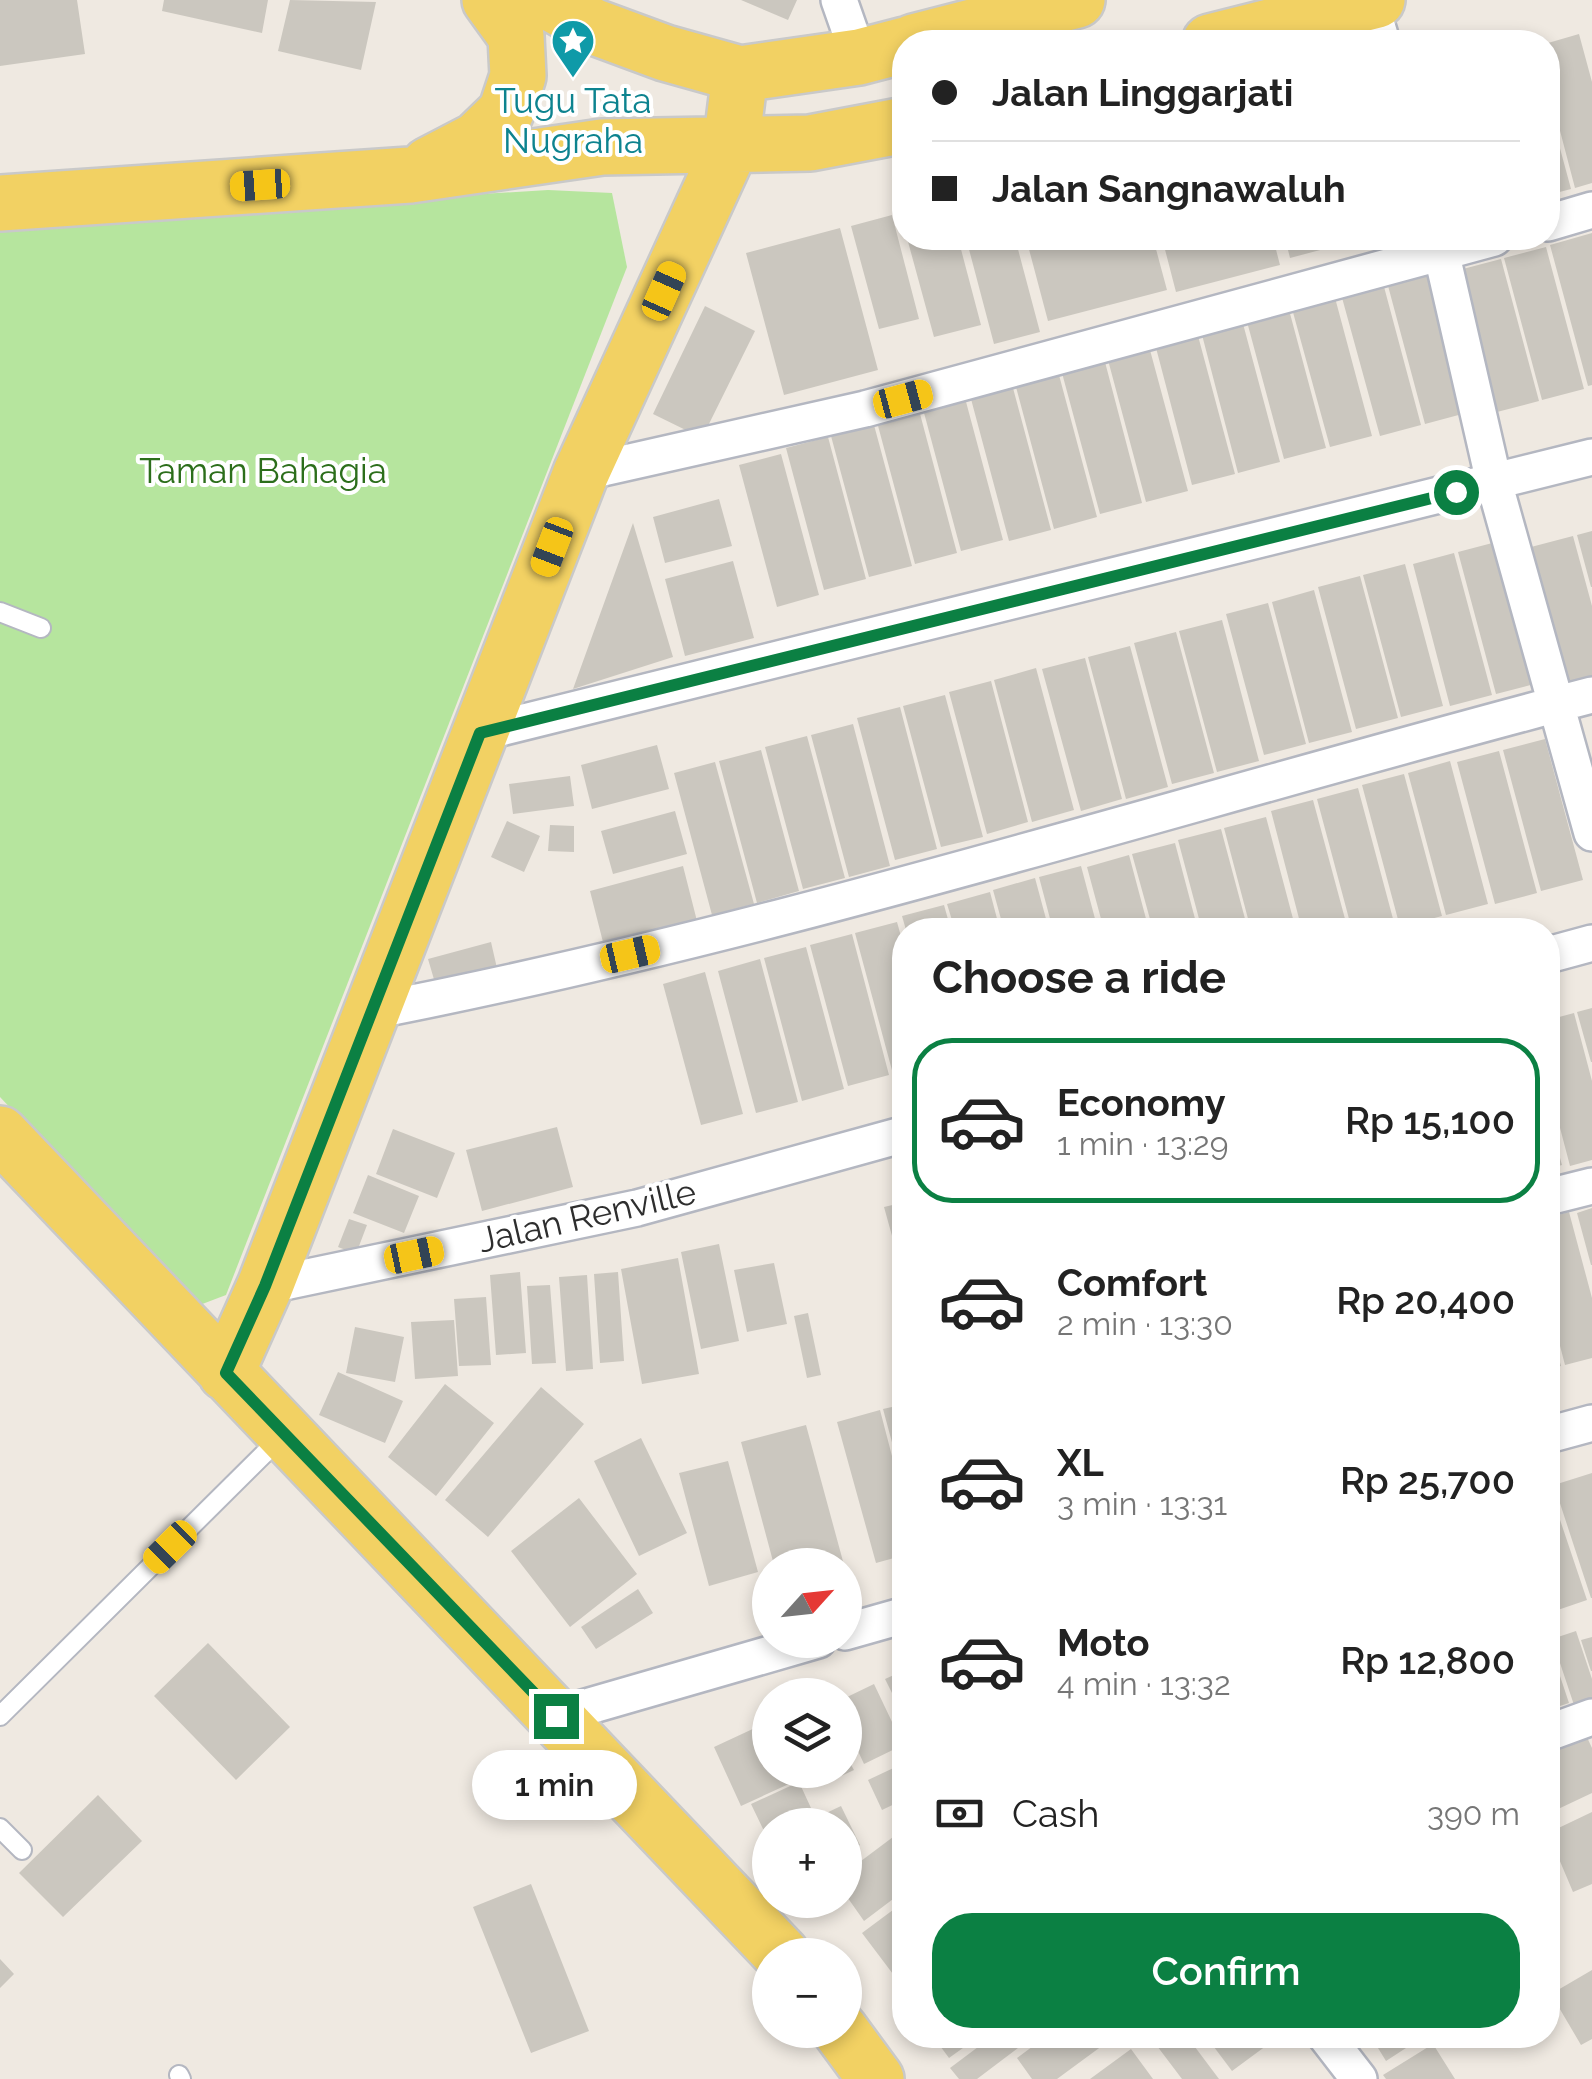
<!DOCTYPE html>
<meta charset="utf-8">
<style>
:root{--surface:#fff;--page:#f2f2f2;--text:#222;--muted:#767676;--line:#e0e0e0;--accent:#0b8043}
body{margin:0;font-family:Raleway,sans-serif;background:var(--page);color:var(--text);height:100vh;display:flex;flex-direction:column;font-size:38px;white-space:nowrap}
*{box-sizing:border-box;margin:0}
p{font-size:32px;color:var(--muted)}
.icon{flex:none;width:55px;height:55px;fill:none;stroke:currentColor;stroke-width:2;stroke-linecap:round;stroke-linejoin:round}
.map{position:relative;flex:1;overflow:hidden}
.details{position:absolute;left:892px;top:918px;width:668px;height:1130px;display:flex;flex-direction:column;background:var(--surface);border-radius:40px;box-shadow:0 5px 15px #0003}
.details>*{flex:none}
.guide{position:absolute;left:892px;top:30px;width:668px;height:220px;border-radius:40px;box-shadow:0 5px 15px #0003;display:grid;align-content:center;height:220px;padding:0 40px;background:var(--surface)}
.needle{width:65px;rotate:63deg}
.buttons{position:absolute;left:752px;top:1548px;display:grid;gap:20px}
.buttons a{display:grid;place-items:center;width:110px;height:110px;border-radius:50%;background:var(--surface);box-shadow:0 5px 15px #0003;font-size:50px}
.end{position:absolute;width:45px;height:45px;margin:-22px;border:12px solid #0b8043;background:#fff;box-shadow:0 0 0 5px #fff}
.from{border-radius:50%}
.bubble{position:absolute;height:70px;border-radius:35px;background:var(--surface);box-shadow:0 5px 15px #0003;font-size:32px;font-weight:600;line-height:70px;text-align:center}
.car{position:absolute;width:30px;height:60px;margin:-30px -15px;border-radius:12px;box-shadow:0 0 8px 2px #0007;background:linear-gradient(#f5c518 24%,#345 0 40%,#f5c518 0 76%,#345 0 86%,#f5c518 0)}
.guide b{display:flex;align-items:center;gap:35px;height:95px;font-size:38px}
.guide b+b{border-top:2px solid var(--line)}
.guide i{width:25px;height:25px;background:var(--text)}
ul{padding:0;list-style:none}
li{display:flex;align-items:center;gap:30px;height:165px;margin:0 20px 15px;padding:0 20px;border:5px solid transparent;border-radius:40px}
li div{flex:1}
li b{display:block;font-size:38px}
li em{font-style:normal;font-weight:600}
li.selected{border-color:var(--accent)}
li>.icon{width:90px;height:90px;stroke-width:1.5}
h2{padding:0 40px;font-size:45px;line-height:120px}
.pay{display:flex;align-items:center;gap:25px;height:110px;padding:0 40px;font-size:38px}
.pay p{margin-inline-start:auto}
.primary-button{display:flex;gap:20px;margin-top:auto;padding:20px 40px}
.primary-button a{flex:1;height:115px;border-radius:40px;background:var(--accent);color:#fff;font-size:40px;font-weight:600;line-height:115px;text-align:center}
.map>svg:first-child{display:block}
.green{fill:#b6e59e}
.building{fill:#cbc7bf}
.lines{fill:none;stroke-linecap:round;stroke-linejoin:round}
.lane-casing{stroke:#b4b7c1;stroke-width:22}
.street-casing{stroke:#b4b7c1;stroke-width:40}
.primary-casing{stroke:#c9c9c9;stroke-width:60}
.lane{stroke:#fff;stroke-width:18}
.street{stroke:#fff;stroke-width:35}
.primary{stroke:#f2d163;stroke-width:55}
.route{stroke:#0b8043;stroke-width:12}
.labels{text-anchor:middle;stroke-width:8;stroke-linejoin:round;paint-order:stroke}
.culture-label{font-size:35px;fill:#0d838f;stroke:#fff}
.park-label{font-size:35px;fill:#2c6e1b;stroke:#fff}
.street-label{font-size:35px;fill:#2e2e2e;stroke:#fff}
</style>
<div class="map">
<svg width="1592" height="2079" viewBox="0 0 1592 2079">
<rect width="100%" height="100%" fill="#efe9e1"/>
<path class="green" d="M548,190L612,193L627,267L226,1295L197,1306L0,1097V223Z"/>
<path class="building" d="M0,0H77L85,54L0,66Z
M164,0H268L262,33L162,11Z
M290,0L376,2L361,70L278,51Z
M741,0H797L788,20Z
M1579,34L1592,82V183L1575,188L1548,85V43Z
M1548,104L1571,189L1548,195Z
M892,215L919,319L879,329L851,226Z
M840,228L878,370L784,395L746,253Z
M1592,233V385L1588,386L1550,245Z
M907,238H958L981,325L934,337Z
M966,238H1015L1040,332L994,344Z
M1026,238H1153L1167,290L1048,321Z
M1162,238H1273L1280,265L1176,292Z
M1285,238H1336L1339,245L1290,258Z
M1546,247L1584,389L1542,400L1504,258Z
M1501,259L1539,401L1497,412L1459,270Z
M1429,271L1466,413L1425,424L1387,282Z
M1383,283L1421,425L1380,436L1341,294Z
M1334,294L1372,436L1330,447L1291,305Z
M705,306L755,331L702,438L653,414Z
M1288,306L1326,448L1284,459L1246,318Z
M1242,320L1280,462L1238,473L1201,331Z
M1197,332L1235,474L1192,485L1155,344Z
M1150,350L1188,491L1146,502L1108,360Z
M1105,362L1142,503L1100,514L1062,373Z
M1059,375L1097,517L1054,529L1016,387Z
M1013,388L1051,530L1009,541L971,399Z
M965,398L1003,540L961,551L923,409Z
M919,410L957,553L915,564L877,422Z
M874,425L912,566L869,577L831,436Z
M828,437L866,579L824,590L786,448Z
M781,454L819,595L777,607L739,465Z
M719,499L732,546L665,563L653,517Z
M633,523L673,657L573,689Z
M1592,531V587H1591L1577,535Z
M1573,536L1592,606V682L1569,688L1531,547Z
M1500,541L1538,683L1496,694L1458,552Z
M1454,553L1492,695L1450,706L1413,564Z
M733,561L754,638L685,656L665,579Z
M1405,564L1443,706L1401,717L1363,575Z
M1360,576L1398,718L1356,729L1318,587Z
M1314,590L1352,732L1309,743L1272,602Z
M1268,603L1306,744L1264,755L1226,614Z
M1222,620L1259,761L1217,772L1179,631Z
M1176,632L1214,773L1172,784L1134,643Z
M1130,646L1168,787L1126,799L1088,657Z
M1085,658L1122,799L1081,811L1042,669Z
M1036,668L1074,810L1032,822L994,680Z
M991,681L1028,822L987,834L949,692Z
M945,695L983,837L941,847L903,706Z
M900,707L937,849L895,860L857,718Z
M853,724L890,866L849,877L811,735Z
M807,736L845,878L803,889L765,747Z
M1545,739L1583,880L1541,891L1503,750Z
M657,745L669,789L592,809L581,765Z
M761,750L799,891L757,903L719,761Z
M1499,751L1537,893L1495,904L1457,762Z
M1450,761L1488,904L1446,915L1408,773Z
M715,762L754,904L712,915L674,773Z
M1404,774L1442,916L1400,927L1362,785Z
M570,776L574,806L513,814L509,784Z
M1358,788L1396,930H1352L1317,799Z
M1313,800L1348,930H1302L1271,811Z
M675,811L687,854L613,874L601,831Z
M1266,817L1296,930H1251L1224,828Z
M507,821L540,836L524,872L491,857Z
M550,825L574,826V852L548,851Z
M1221,829L1248,930H1202L1178,840Z
M1175,843L1198,930H1153L1132,854Z
M1129,855L1149,930H1104L1087,867Z
M683,866L697,921L604,946L590,891Z
M1081,866L1098,930H1053L1039,877Z
M1035,878L1049,930H1004L993,890Z
M990,892L1000,930H955L947,904Z
M944,905L951,930H906L902,916Z
M897,922L905,951V1071L893,1074L855,933Z
M852,934L889,1075L848,1086L810,945Z
M491,942L499,977L438,993L428,959Z
M806,947L844,1089L802,1101L764,958Z
M760,959L798,1102L756,1113L718,971Z
M705,972L743,1114L701,1125L663,984Z
M1592,1008V1062H1591L1577,1012Z
M1574,1013L1592,1081V1160L1570,1166L1548,1082V1020Z
M1548,1115L1562,1165L1548,1169Z
M557,1127L573,1187L482,1211L466,1150Z
M393,1129L455,1153L437,1198L376,1174Z
M368,1175L419,1196L404,1233L353,1213Z
M905,1202V1279H904L884,1207Z
M1592,1208V1265H1591L1577,1213Z
M1569,1212L1592,1298V1358L1565,1365L1548,1300V1218Z
M349,1219L367,1225L356,1254L338,1247Z
M719,1244L739,1341L701,1349L681,1252Z
M678,1258L699,1374L642,1384L621,1269Z
M774,1263L787,1324L747,1332L734,1270Z
M520,1272L526,1353L496,1355L490,1275Z
M618,1272L624,1361L600,1363L594,1274Z
M587,1275L593,1369L566,1371L559,1277Z
M550,1285L556,1363L532,1364L527,1286Z
M486,1297L491,1365L459,1366L454,1299Z
M808,1313L821,1375L807,1378L794,1316Z
M1548,1319L1561,1366L1548,1370Z
M454,1320L458,1376L415,1379L411,1322Z
M355,1327L404,1337L395,1382L346,1373Z
M338,1372L403,1401L385,1443L319,1415Z
M445,1384L494,1423L436,1496L388,1457Z
M541,1387L584,1424L488,1537L445,1500Z
M905,1404V1487H904L883,1409Z
M880,1410L905,1506V1555L876,1563L837,1422Z
M806,1425L844,1565H774L741,1442Z
M641,1438L687,1533L639,1556L594,1461Z
M728,1461L758,1572L709,1586L679,1473Z
M1592,1473V1598H1591L1554,1485Z
M1552,1496L1587,1600L1549,1613L1548,1497Z
M579,1498L637,1574L570,1627L511,1551Z
M638,1589L653,1613L596,1649L581,1627Z
M1576,1631L1592,1679V1703L1575,1708L1552,1639Z
M1592,1637V1671H1591L1581,1640Z
M1548,1640L1569,1703L1548,1710Z
M208,1643L290,1727L236,1780L154,1696Z
M905,1670V1699L897,1703L885,1679Z
M874,1684L903,1745L864,1764L845,1723V1698Z
M770,1721V1770H798L802,1778L741,1806L714,1747Z
M1584,1731L1592,1748V1793L1556,1810L1548,1792V1748Z
M845,1754L854,1770L818,1787L810,1770H845Z
M902,1764L905,1771V1799L882,1810L868,1780Z
M799,1782L811,1808L770,1825L764,1831L751,1804Z
M98,1795L142,1841L63,1917L19,1873Z
M841,1806L860,1845L845,1853V1825H801Z
M1592,1812V1884L1573,1892L1548,1833Z
M905,1828V1890L864,1921L845,1894V1873Z
M531,1884L589,2031L531,2053L473,1907Z
M905,1901V1990L862,1933Z
M0,1959L14,1974L0,1988Z
M1592,1970V2039L1581,2045L1551,1994Z
M932,2035H981L949,2058Z
M994,2035H1035L977,2079H959L950,2068Z
M1048,2035H1106L1110,2040L1057,2079H1032L1017,2058Z
M1155,2035H1186L1219,2079H1182L1151,2038Z
M1205,2035H1281L1232,2071Z
M1370,2035H1426L1386,2061Z
M1433,2044L1455,2079H1386L1383,2075Z
M1131,2049L1153,2079H1090Z"/>
<g class="lines">
<defs>
<path id="lane" d="M0,612L41,628
M0,1716L280,1438
M0,1828L22,1850
M179,2075L181,2079"/>
<path id="street" d="M839,0L859,57
M1370,2L1382,42
M1548,223L1592,210
M1438,238L1494,482L1592,833
M581,473L865,409L1494,238
M480,733L1592,457
M1548,955L1592,943
M372,1011C785,931 1186,801 1592,695
M1548,1197L1592,1186
M265,1286L637,1208L905,1134
M1548,1435L1592,1423
M845,1632L905,1615
M555,1716L818,1640
M1548,1733L1592,1717
M1325,2035L1359,2079"/>
<path id="primary" d="M546,0L592,26L665,53L740,74L859,57L905,45
M914,42L1077,0
M1210,42L1377,0
M429,165L477,140L506,112L518,76L516,36L490,0
M0,203L410,175L602,147L810,143L905,125
M0,1134L782,1955
M226,1373L265,1286L581,473L731,146L740,74
M840,2030L876,2079"/>
</defs>
<use href="#lane" class="lane-casing"/>
<use href="#street" class="street-casing"/>
<use href="#primary" class="primary-casing"/>
<use href="#lane" class="lane"/>
<use href="#street" class="street"/>
<use href="#primary" class="primary"/>
</g>
<g class="lines">
<path class="route" d="M556,1716L226,1373L265,1286L480,733L1456,492"/>
</g>
<defs>
<symbol id="sight-pin" viewBox="-11 -11 22 30"><path d="M0 17L-7.5 6A9.5 9.5 0 1 1 7.5 6Z" fill="#0f9aa8" stroke="#fff"/><path d="M0-6L1.8-2.2L6-1.7L2.9 1.2L3.7 5.4L0 3.3L-3.7 5.4L-2.9 1.2L-6-1.7L-1.8-2.2Z" fill="#fff"/></symbol>
</defs>
<g fill-rule="evenodd">
<use href="#sight-pin" x="548" y="16" width="50" height="68"/>
</g>
<g class="labels">
<g class="culture-label">
<text x="573" y="113">Tugu Tata<tspan x="573" dy="40">Nugraha</tspan></text>
</g>
<g class="park-label">
<text x="263" y="483">Taman Bahagia</text>
</g>
<g class="street-label">
<text transform="translate(587 1216) rotate(-13)" y="12">Jalan Renville</text>
</g>
</g>
</svg>
<div class="buttons">
<a><svg class="needle" viewBox="-14 -14 28 28"><path d="M0-13l5 13h-10z" fill="#e53935"/><path d="M0 13l5-13h-10z" fill="#767676"/></svg></a>
<a><svg class="icon" aria-label="layers" viewBox="0 0 24 24"><path d="M12 4l9 5-9 5-9-5zM3 14l9 5 9-5"/></svg></a>
<a>+</a>
<a>−</a>
</div>
<i class="end from" style="left:1456px;top:492px"></i>
<i class="end" style="left:556px;top:1716px"></i>
<div class="bubble" style="left:472px;top:1750px;width:165px">1 min</div>
<i class="car" style="left:260px;top:185px;rotate:266deg"></i>
<i class="car" style="left:664px;top:291px;rotate:24deg"></i>
<i class="car" style="left:903px;top:399px;rotate:75deg"></i>
<i class="car" style="left:552px;top:547px;rotate:201deg"></i>
<i class="car" style="left:630px;top:954px;rotate:77deg"></i>
<i class="car" style="left:414px;top:1255px;rotate:78deg"></i>
<i class="car" style="left:170px;top:1547px;rotate:225deg"></i>
<div class="guide">
<b><i class="from"></i>Jalan Linggarjati</b>
<b><i></i>Jalan Sangnawaluh</b>
</div>
<section class="details">
<h2>Choose a ride</h2>
<ul>
<li class="selected"><svg class="icon" aria-label="car" viewBox="0 0 24 24"><path d="M5 17H2v-5l4-1 3-4h7l3 4 3 1v5h-3M9 17h6M6 11h13"/><circle cx="7" cy="17" r="2"/><circle cx="17" cy="17" r="2"/></svg><div><b>Economy</b><p>1 min · 13:29</p></div><em>Rp 15,100</em></li>
<li><svg class="icon" aria-label="car" viewBox="0 0 24 24"><path d="M5 17H2v-5l4-1 3-4h7l3 4 3 1v5h-3M9 17h6M6 11h13"/><circle cx="7" cy="17" r="2"/><circle cx="17" cy="17" r="2"/></svg><div><b>Comfort</b><p>2 min · 13:30</p></div><em>Rp 20,400</em></li>
<li><svg class="icon" aria-label="car" viewBox="0 0 24 24"><path d="M5 17H2v-5l4-1 3-4h7l3 4 3 1v5h-3M9 17h6M6 11h13"/><circle cx="7" cy="17" r="2"/><circle cx="17" cy="17" r="2"/></svg><div><b>XL</b><p>3 min · 13:31</p></div><em>Rp 25,700</em></li>
<li><svg class="icon" aria-label="car" viewBox="0 0 24 24"><path d="M5 17H2v-5l4-1 3-4h7l3 4 3 1v5h-3M9 17h6M6 11h13"/><circle cx="7" cy="17" r="2"/><circle cx="17" cy="17" r="2"/></svg><div><b>Moto</b><p>4 min · 13:32</p></div><em>Rp 12,800</em></li>
</ul>
<div class="pay"><svg class="icon" aria-label="cash" viewBox="0 0 24 24"><path d="M3 7h18v10H3z"/><circle cx="12" cy="12" r="2"/></svg>Cash<p>390 m</p></div>
<div class="primary-button"><a>Confirm</a></div>
</section>
</div>
